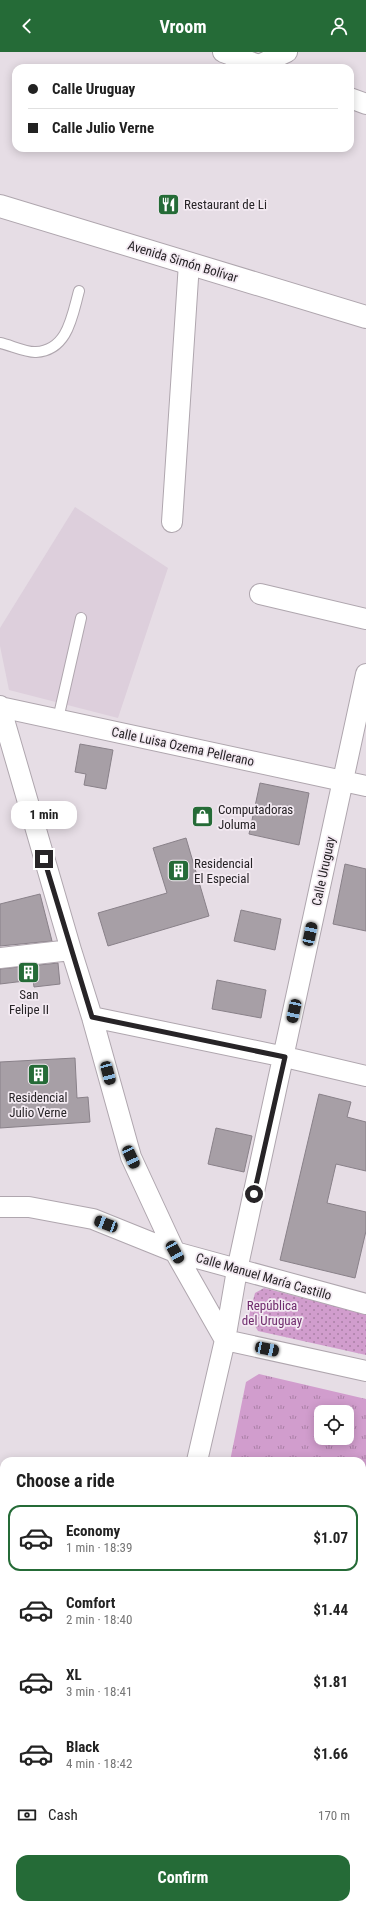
<!DOCTYPE html>
<meta charset="utf-8">
<style>
:root{--surface:#fff;--page:#f6f6f6;--text:#222;--muted:#767676;--line:#e0e0e0;--accent:#256b37}
body{margin:0;font-family:"Roboto Condensed",sans-serif;background:var(--page);color:var(--text);height:100vh;display:flex;flex-direction:column;font-size:15px;white-space:nowrap}
*{box-sizing:border-box;margin:0}
p{font-size:13px;color:var(--muted)}
.icon{flex:none;width:22px;height:22px;fill:none;stroke:currentColor;stroke-width:2;stroke-linecap:round;stroke-linejoin:round}
.map{position:relative;flex:1;overflow:hidden}
.sheet{position:absolute;left:0px;top:1405px;width:366px;height:452px;display:flex;flex-direction:column;background:var(--surface);border-radius:12px 12px 0 0;box-shadow:0 2px 10px #0003}
.sheet>*{flex:none}
.banner{position:absolute;left:12px;top:12px;width:342px;height:88px;border-radius:12px;box-shadow:0 2px 10px #0003;display:grid;align-content:center;height:88px;padding:0 16px;background:var(--surface)}
.controls{position:absolute;left:314px;top:1353px;display:grid;gap:8px}
.controls a{display:grid;place-items:center;width:40px;height:40px;border-radius:8px;background:var(--surface);box-shadow:0 2px 10px #0003;font-size:20px}
.end{position:absolute;width:18px;height:18px;margin:-9px;border:5px solid #272427;background:#fff;box-shadow:0 0 0 2px #fff}
.from{border-radius:50%}
.bubble{position:absolute;height:28px;border-radius:12px;background:var(--surface);box-shadow:0 2px 10px #0003;font-size:13px;font-weight:700;line-height:28px;text-align:center}
.car{position:absolute;width:12px;height:24px;margin:-12px -6px;border-radius:5px;box-shadow:0 0 3px 1px #0007;background:linear-gradient(#222 24%,#8ab4d8 0 40%,#222 0 76%,#8ab4d8 0 86%,#222 0)}
.banner b{display:flex;align-items:center;gap:14px;height:38px;font-size:15px}
.banner b+b{border-top:1px solid var(--line)}
.banner i{width:10px;height:10px;background:var(--text)}
ul{padding:0;list-style:none}
li{display:flex;align-items:center;gap:12px;height:66px;margin:0 8px 6px;padding:0 8px;border:2px solid transparent;border-radius:12px}
li div{flex:1}
li b{display:block;font-size:15px}
li em{font-style:normal;font-weight:700}
li.active{border-color:var(--accent)}
li>.icon{width:36px;height:36px;stroke-width:1.5}
h2{padding:0 16px;font-size:18px;line-height:48px}
.pay{display:flex;align-items:center;gap:10px;height:44px;padding:0 16px;font-size:15px}
.pay p{margin-inline-start:auto}
.primary-button{display:flex;gap:8px;margin-top:auto;padding:8px 16px}
.primary-button a{flex:1;height:46px;border-radius:12px;background:var(--accent);color:#fff;font-size:16px;font-weight:700;line-height:46px;text-align:center}
header{display:flex;justify-content:space-between;align-items:center;height:52px;padding:0 16px;background:var(--accent);color:#fff;font-size:18px;font-weight:700}
.map>svg:first-child{display:block}
.built{fill:#ddcfdc}
.grass{fill:url(#grass-tufts);fill-rule:evenodd}
.park{fill:url(#park-dots)}
.building{fill:#a79fa6;stroke:#898189}
.lines{fill:none;stroke-linecap:round;stroke-linejoin:round}
.service-casing{stroke:#afa6ae;stroke-width:12}
.minor-casing{stroke:#afa6ae;stroke-width:22}
.secondary-casing{stroke:#afa6ae;stroke-width:24}
.service{stroke:#fff;stroke-width:10}
.minor{stroke:#fff;stroke-width:20}
.secondary{stroke:#fff;stroke-width:22}
.route{stroke:#272427;stroke-width:5}
.labels{text-anchor:middle;stroke-width:3.5;stroke-linejoin:round;paint-order:stroke}
.poi-label{font-size:13px;fill:#272427;stroke:#f3eaf2;text-anchor:start}
.street-label{font-size:13px;fill:#272427;stroke:#f3eaf2}
.park-label{font-size:13px;fill:#6f2b6d;stroke:#f3eaf2}
</style>
<header><svg class="icon" aria-label="back" viewBox="0 0 24 24"><path d="M15 5l-7 7 7 7"/></svg>Vroom<svg class="icon" aria-label="person" viewBox="0 0 24 24"><circle cx="12" cy="8" r="4"/><path d="M4 21q1-7 8-7t8 7"/></svg></header>
<div class="map">
<svg width="366" height="1857" viewBox="0 0 366 1857">
<defs>
<pattern id="grass-tufts" width="24" height="20" patternUnits="userSpaceOnUse"><rect width="24" height="20" fill="#d19dcd"/><path d="M3 7l-1-3M5 7V3M7 7l1-3M15 17l-1-3M17 17v-4M19 17l1-3" fill="none" stroke="#aa80a6"/></pattern>
<pattern id="park-dots" width="8" height="8" patternUnits="userSpaceOnUse"><rect width="8" height="8" fill="#d19dcd"/><path d="M2 2h.1M6 6h.1" fill="none" stroke="#aa80a6" stroke-width="1.8" stroke-linecap="round"/></pattern>
</defs>
<rect width="100%" height="100%" fill="#e6dde5"/>
<path class="built" d="M75,455L168,516L118,666L9,638L0,594V576Z"/>
<path class="grass" d="M259,1322L366,1347V1551L362,1550V1409H230L246,1330ZM321,1360H347V1386H321Z
M362,1590L366,1591V1661L362,1663Z
M362,1815L366,1816V1857H269L263,1856V1853H362Z"/>
<path class="park" d="M264,1236L366,1262V1303L258,1279L249,1264L255,1241Z"/>
<path class="building" d="M80,692L113,698L106,737L84,733L86,722L75,720Z
M260,731L309,741L299,793L249,782Z
M186,786L209,864L108,894L98,861L167,841L153,796Z
M345,812L366,817V879L333,872Z
M40,842L52,889L0,894V852Z
M241,858L281,867L275,898L234,889Z
M58,911L60,932L34,935L33,928L0,932V917Z
M217,928L266,938L261,966L212,957Z
M75,1006L77,1046L88,1045L90,1070L0,1076V1010Z
M319,1042L351,1050L347,1065L366,1070V1119L336,1112L327,1151L366,1160V1179L355,1226L280,1208Z
M216,1076L252,1084L244,1120L208,1112Z"/>
<g class="lines">
<defs>
<path id="service" d="M0,291C10,293 27,301 36,300C68,298 72,264 79,239
M58,667L81,566"/>
<path id="minor" d="M223,0L267,16
M259,13L287,0
M350,46L366,52
M172,470L189,211
M260,542L366,567
M0,654L71,898L92,965L131,1105L175,1200L225,1288
M0,655L366,734
M0,906L71,898
M92,965L285,1005L366,1024
M0,1155H29L93,1167L175,1200L366,1252
M225,1288L366,1319
M197,1409L225,1288L237,1218L366,622"/>
<path id="secondary" d="M0,154L366,265"/>
</defs>
<use href="#service" class="service-casing"/>
<use href="#minor" class="minor-casing"/>
<use href="#secondary" class="secondary-casing"/>
<use href="#service" class="service"/>
<use href="#minor" class="minor"/>
<use href="#secondary" class="secondary"/>
</g>
<g class="lines">
<path class="route" d="M44,807L92,965L285,1005L254,1142"/>
</g>
<defs>
<symbol id="restaurant-square" viewBox="-11 -11 22 22"><rect x="-9" y="-9" width="18" height="18" rx="4" fill="#256b37" stroke="#f3eaf2"/><path d="M-5-6h1v4h1v-4h1v4h1v-4h1v5L-1.5 .5V6h-2V.5L-5-1ZM5-6V6H3V1.5H1.5Q1.5-4 5-6Z" fill="#fff"/></symbol>
<symbol id="shop-square" viewBox="-11 -11 22 22"><rect x="-9" y="-9" width="18" height="18" rx="4" fill="#256b37" stroke="#f3eaf2"/><path d="M-5-2.5h2.3a2.7 3.5 0 0 1 5.4 0H5L5.5 6h-11ZM-1.5-2.5h3a1.5 2.3 0 0 0-3 0Z" fill="#fff"/></symbol>
<symbol id="building-square" viewBox="-11 -11 22 22"><rect x="-9" y="-9" width="18" height="18" rx="4" fill="#256b37" stroke="#f3eaf2"/><path d="M-4-6H4V6H1V3H-1V6H-4ZM-2.5-4.3h1.7v1.8h-1.7ZM.8-4.3h1.7v1.8H.8ZM-2.5-1h1.7V.8h-1.7ZM.8-1h1.7V.8H.8Z" fill="#fff"/></symbol>
</defs>
<g fill-rule="evenodd">
<use href="#restaurant-square" x="156" y="140" width="25" height="25"/>
<use href="#shop-square" x="190" y="752" width="25" height="25"/>
<use href="#building-square" x="166" y="806" width="25" height="25"/>
<use href="#building-square" x="16" y="908" width="25" height="25"/>
<use href="#building-square" x="26" y="1010" width="25" height="25"/>
</g>
<g class="labels">
<g class="poi-label">
<text x="184" y="157">Restaurant de Li</text>
<text x="218" y="762">Computadoras<tspan x="218" dy="15">Joluma</tspan></text>
<text x="194" y="816">Residencial<tspan x="194" dy="15">El Especial</tspan></text>
<text x="29" y="947" text-anchor="middle">San<tspan x="29" dy="15">Felipe II</tspan></text>
<text x="38" y="1050" text-anchor="middle">Residencial<tspan x="38" dy="15">Julio Verne</tspan></text>
</g>
<g class="street-label">
<text transform="translate(183 209) rotate(17)" y="5">Avenida Simón Bolívar</text>
<text transform="translate(183 694) rotate(12)" y="5">Calle Luisa Ozema Pellerano</text>
<text transform="translate(323 819) rotate(-78)" y="5">Calle Uruguay</text>
<text transform="translate(264 1224) rotate(16)" y="5">Calle Manuel María Castillo</text>
</g>
<g class="park-label">
<text x="272" y="1258">República<tspan x="272" dy="15">del Uruguay</tspan></text>
</g>
</g>
</svg>
<div class="controls">
<a><svg class="icon" aria-label="locate" viewBox="0 0 24 24"><circle cx="12" cy="12" r="6"/><path d="M12 2v4M12 18v4M2 12h4M18 12h4"/></svg></a>
</div>
<i class="end from" style="left:254px;top:1142px"></i>
<i class="end" style="left:44px;top:807px"></i>
<div class="bubble" style="left:11px;top:749px;width:66px">1 min</div>
<i class="car" style="left:310px;top:882px;rotate:12deg"></i>
<i class="car" style="left:294px;top:959px;rotate:192deg"></i>
<i class="car" style="left:108px;top:1021px;rotate:165deg"></i>
<i class="car" style="left:131px;top:1105px;rotate:155deg"></i>
<i class="car" style="left:106px;top:1172px;rotate:291deg"></i>
<i class="car" style="left:175px;top:1200px;rotate:151deg"></i>
<i class="car" style="left:267px;top:1297px;rotate:102deg"></i>
<div class="banner">
<b><i class="from"></i>Calle Uruguay</b>
<b><i></i>Calle Julio Verne</b>
</div>
<section class="sheet">
<h2>Choose a ride</h2>
<ul>
<li class="active"><svg class="icon" aria-label="car" viewBox="0 0 24 24"><path d="M5 17H2v-5l4-1 3-4h7l3 4 3 1v5h-3M9 17h6M6 11h13"/><circle cx="7" cy="17" r="2"/><circle cx="17" cy="17" r="2"/></svg><div><b>Economy</b><p>1 min · 18:39</p></div><em>$1.07</em></li>
<li><svg class="icon" aria-label="car" viewBox="0 0 24 24"><path d="M5 17H2v-5l4-1 3-4h7l3 4 3 1v5h-3M9 17h6M6 11h13"/><circle cx="7" cy="17" r="2"/><circle cx="17" cy="17" r="2"/></svg><div><b>Comfort</b><p>2 min · 18:40</p></div><em>$1.44</em></li>
<li><svg class="icon" aria-label="car" viewBox="0 0 24 24"><path d="M5 17H2v-5l4-1 3-4h7l3 4 3 1v5h-3M9 17h6M6 11h13"/><circle cx="7" cy="17" r="2"/><circle cx="17" cy="17" r="2"/></svg><div><b>XL</b><p>3 min · 18:41</p></div><em>$1.81</em></li>
<li><svg class="icon" aria-label="car" viewBox="0 0 24 24"><path d="M5 17H2v-5l4-1 3-4h7l3 4 3 1v5h-3M9 17h6M6 11h13"/><circle cx="7" cy="17" r="2"/><circle cx="17" cy="17" r="2"/></svg><div><b>Black</b><p>4 min · 18:42</p></div><em>$1.66</em></li>
</ul>
<div class="pay"><svg class="icon" aria-label="cash" viewBox="0 0 24 24"><path d="M3 7h18v10H3z"/><circle cx="12" cy="12" r="2"/></svg>Cash<p>170 m</p></div>
<div class="primary-button"><a>Confirm</a></div>
</section>
</div>
